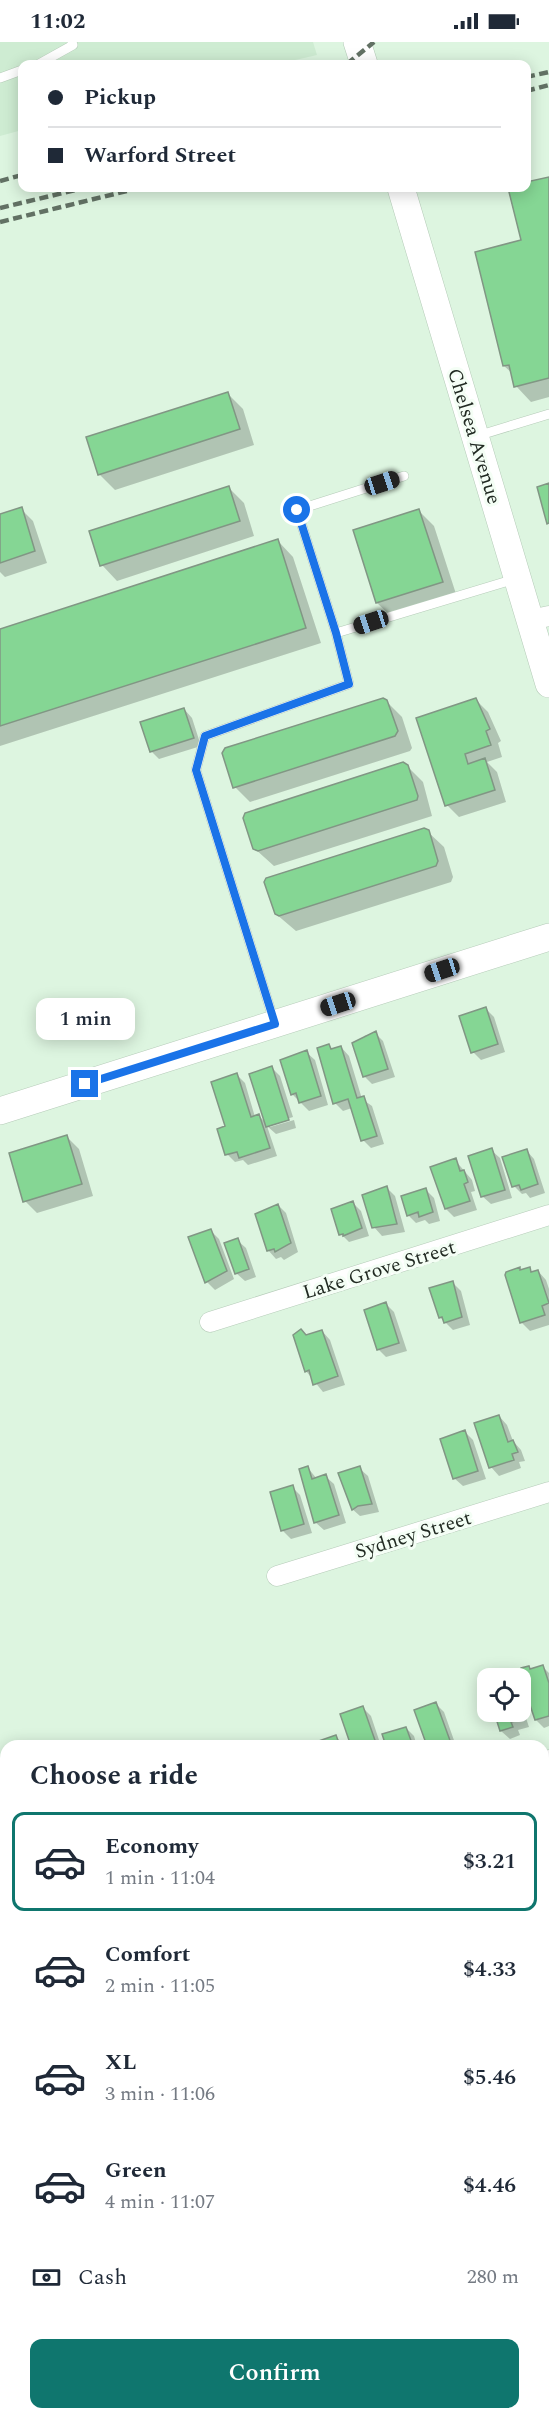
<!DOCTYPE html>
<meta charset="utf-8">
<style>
:root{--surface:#fff;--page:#f6f6f7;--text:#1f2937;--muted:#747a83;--line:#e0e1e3;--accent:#0f766e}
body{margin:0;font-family:Spectral,serif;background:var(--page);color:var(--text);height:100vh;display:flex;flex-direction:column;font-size:22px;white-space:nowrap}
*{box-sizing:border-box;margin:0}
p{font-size:20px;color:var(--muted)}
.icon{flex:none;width:33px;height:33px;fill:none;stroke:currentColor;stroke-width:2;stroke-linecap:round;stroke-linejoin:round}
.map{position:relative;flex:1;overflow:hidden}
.side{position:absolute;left:0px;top:1698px;width:549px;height:680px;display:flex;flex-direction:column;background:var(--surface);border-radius:18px 18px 0 0;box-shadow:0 3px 15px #0003}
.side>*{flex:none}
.guide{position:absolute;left:18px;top:18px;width:513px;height:132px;border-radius:12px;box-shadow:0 3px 15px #0003;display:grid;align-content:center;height:132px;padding:0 30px;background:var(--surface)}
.fabs{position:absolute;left:477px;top:1626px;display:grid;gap:12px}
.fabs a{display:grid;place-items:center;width:54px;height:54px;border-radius:12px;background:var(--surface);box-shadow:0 3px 15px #0003;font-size:30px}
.end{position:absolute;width:27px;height:27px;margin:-14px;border:8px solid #1a73e8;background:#fff;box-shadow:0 0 0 3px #fff}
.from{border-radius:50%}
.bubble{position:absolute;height:42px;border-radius:12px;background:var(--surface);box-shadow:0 3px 15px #0003;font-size:20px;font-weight:600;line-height:42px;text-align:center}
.car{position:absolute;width:18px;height:36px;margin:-18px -9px;border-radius:8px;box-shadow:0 0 4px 2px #0007;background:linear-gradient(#222 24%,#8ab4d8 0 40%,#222 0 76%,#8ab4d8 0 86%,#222 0)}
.guide b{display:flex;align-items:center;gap:21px;height:57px;font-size:22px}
.guide b+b{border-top:2px solid var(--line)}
.guide i{width:15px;height:15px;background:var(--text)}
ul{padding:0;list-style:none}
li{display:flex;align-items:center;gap:18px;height:99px;margin:0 12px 9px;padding:0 18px;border:3px solid transparent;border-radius:12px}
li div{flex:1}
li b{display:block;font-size:22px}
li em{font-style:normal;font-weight:600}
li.selected{border-color:var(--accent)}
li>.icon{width:54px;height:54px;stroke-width:1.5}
h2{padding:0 30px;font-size:27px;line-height:72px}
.pay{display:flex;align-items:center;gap:15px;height:66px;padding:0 30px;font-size:22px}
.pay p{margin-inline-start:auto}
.cta{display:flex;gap:12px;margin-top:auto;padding:12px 30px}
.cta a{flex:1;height:69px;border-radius:12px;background:var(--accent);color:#fff;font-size:24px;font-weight:600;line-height:69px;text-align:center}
.status{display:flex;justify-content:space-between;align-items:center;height:42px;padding:0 30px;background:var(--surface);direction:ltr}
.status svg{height:16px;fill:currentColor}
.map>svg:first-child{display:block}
.built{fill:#ceecd2}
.shadow{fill:#0003}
.building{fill:#85d694;stroke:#819684;stroke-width:1.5}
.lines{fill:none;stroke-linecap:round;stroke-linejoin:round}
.service-casing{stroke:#b5cbb8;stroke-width:10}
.minor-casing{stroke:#b5cbb8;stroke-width:21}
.secondary-casing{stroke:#b5cbb8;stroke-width:28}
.service{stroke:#fff;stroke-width:9}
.minor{stroke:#fff;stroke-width:20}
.secondary{stroke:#fff;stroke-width:27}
.rail{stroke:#627164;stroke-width:4.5;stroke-dasharray:9 4.5;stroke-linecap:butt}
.route{stroke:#1a73e8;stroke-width:8}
.labels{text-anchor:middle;stroke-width:6;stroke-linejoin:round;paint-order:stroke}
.street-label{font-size:20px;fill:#212a22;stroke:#f4fef5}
</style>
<div class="status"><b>11:02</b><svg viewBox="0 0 49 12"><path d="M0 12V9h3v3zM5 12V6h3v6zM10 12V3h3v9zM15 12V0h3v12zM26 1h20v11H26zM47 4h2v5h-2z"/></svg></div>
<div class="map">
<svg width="549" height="2377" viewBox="0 0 549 2377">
<rect width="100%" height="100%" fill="#ddf5e0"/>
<path class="built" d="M0,0H313L317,13L278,22H22V88L0,94Z"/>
<path class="shadow" d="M549,136V355L531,360L516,344L513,332L504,324L523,199L510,146H526Z
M227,351L243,367L254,403L115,448L99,432Z
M229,446L244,461L254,494L117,539L102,523Z
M21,467L33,479L47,521L5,535L0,530V474Z
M418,468L434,484L457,555L393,576L377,561Z
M278,499L293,515L321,601L0,704V588Z
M476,658L488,670L501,699L498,701L502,715L487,720L497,730L506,760L459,775L447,763Z
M386,659L402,675L412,706L410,709L250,760L235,745Z
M184,667L192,676L201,704L159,717L151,709Z
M407,724L423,740L432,774L274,824L254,806Z
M428,790L444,805L453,835L451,840L296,889L276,872Z
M486,967L494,975L505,1010L481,1018L473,1010Z
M375,991L383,999L395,1035L372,1042L364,1034V994Z
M329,1004L333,1008L341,1005L349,1014L362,1057L372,1064L384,1102L371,1106L363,1098L352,1066L343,1069L335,1061Z
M306,1010L315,1018L328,1063L309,1069L292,1052Z
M272,1026L280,1034L293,1075L270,1082V1085L294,1078L296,1086L276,1092L267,1084L277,1114L248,1123L243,1118L235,1120L227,1112V1085L237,1033L245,1041L255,1075L259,1074L267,1082Z
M67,1095L79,1107L93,1154L37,1171L25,1159Z
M491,1108L500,1116L512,1156L491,1162L482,1154Z
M526,1108L534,1117L545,1151L530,1156L526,1151L522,1152L514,1144Z
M455,1118L472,1138L475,1149L471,1150L477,1168L454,1175L446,1167Z
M387,1146L395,1154L405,1190L382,1194L374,1185Z
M426,1148L434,1156L440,1179L429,1182L425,1178L416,1181L408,1173Z
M353,1161L361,1169L369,1194L349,1200L341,1192Z
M278,1163L286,1171L298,1210L284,1218L281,1215L276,1217L268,1208Z
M210,1188L219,1197L234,1237L215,1248L207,1240Z
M237,1198L246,1206L256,1235L245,1239L236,1231Z
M529,1227L533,1231L538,1229L546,1238L549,1247V1283L530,1289L522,1281L506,1233Z
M453,1241L461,1249L470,1283L453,1288L440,1275Z
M386,1262L394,1270L407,1309L386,1315L378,1307Z
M322,1289L330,1298L345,1343L323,1350L306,1329V1295Z
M499,1374L507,1383L513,1399L521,1408L525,1419L519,1420L521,1426L499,1434L491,1425Z
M465,1390L473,1398L486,1437L463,1444L454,1436Z
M308,1426L317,1437L325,1434L334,1442L346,1481L324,1488L315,1480Z
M359,1426L368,1434L379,1470L360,1474L351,1466Z
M292,1445L300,1453L312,1491L291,1497L283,1489L272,1451Z
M543,1625L549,1631V1684L544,1686L536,1678L531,1628Z
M520,1658L529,1685L518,1688L520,1693L510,1697L501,1689L495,1670H520Z
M436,1662L444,1670L456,1704H428Z
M363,1666L371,1674L381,1704H353Z
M406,1686L414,1694L417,1704H387Z
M336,1695L345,1704H316Z
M3,1934L6,1936V1987L1,1989L0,1935Z
M543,1940L548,1954L543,1956Z
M549,2284V2377H506L504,2372H543V2286Z
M267,2372H295L299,2377H268Z
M341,2372H371L372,2377H343Z
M420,2372H438L439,2374L426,2377Z"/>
<path class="building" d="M549,135V336L514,345L509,323L503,324L475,210L521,198L508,146H526V140Z
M228,350L240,387L98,433L86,395Z
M549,441V481L547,482L537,445Z
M229,444L240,479L100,524L89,489Z
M22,465L35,509L0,521V472Z
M419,467L443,540L376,561L353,488Z
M278,497L306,586L0,684V587Z
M383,656L387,658L398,689L395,694L233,746L222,711L225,706Z
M476,656L490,687L486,689L491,703L465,712L468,722L485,716L495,748L445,764L416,676Z
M184,666L194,696L150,710L140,680Z
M403,720L408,723L418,754L417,758L258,809L253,807L243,776L245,771Z
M424,786L429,788L438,819L436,824L279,874L275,872L264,840L266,836Z
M486,965L498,1002L471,1011L459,974Z
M376,989L388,1027L363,1035L352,1001Z
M329,1002L331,1007L341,1004L357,1056L364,1054L377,1094L361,1099L348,1057L333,1062L317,1006Z
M307,1008L321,1054L299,1061L296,1051L291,1053L280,1018Z
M272,1024L289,1078L266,1085L249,1032Z
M237,1031L251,1075L259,1072L270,1106L239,1116L237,1110L225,1113L217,1087L225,1084L211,1040Z
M67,1093L82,1142L23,1160L9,1111Z
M492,1106L505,1148L481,1155L468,1114Z
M527,1107L538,1142L521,1148L519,1143L512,1145L502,1115Z
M456,1116L460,1129L464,1128L468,1140L464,1142L470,1159L445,1167L430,1125Z
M387,1144L397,1182L372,1186L362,1153Z
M426,1146L433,1170L419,1175L418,1170L407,1174L401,1154Z
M353,1159L362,1186L343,1194V1192L339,1193L331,1167Z
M278,1162L291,1201L275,1210L274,1207L267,1209L255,1172Z
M211,1187L227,1229L205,1241L188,1195Z
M238,1196L249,1227L235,1232L224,1201Z
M520,1225V1228L530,1225L531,1230L538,1228L549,1261L542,1264L545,1273L520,1281L505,1233L506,1230Z
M453,1239L462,1275L444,1281L442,1275L439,1276L429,1246Z
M386,1260L399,1301L377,1308L364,1268Z
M301,1287L306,1293L322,1288L338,1334L313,1343L309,1328L305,1330L293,1293Z
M499,1373L508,1400L513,1398L518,1410L512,1412L514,1418L489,1426L474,1381Z
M465,1388L478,1429L453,1437L440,1397Z
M308,1424L312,1437L326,1432L339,1473L314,1481L299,1427Z
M360,1424L372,1462L358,1464L352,1468L338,1431Z
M293,1443L304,1482L281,1489L270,1450Z
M543,1623L549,1641V1674L535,1678L519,1630L521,1626L529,1624L530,1627Z
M436,1660L452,1704H427L414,1668Z
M363,1664L377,1704H351L340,1672Z
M494,1670H520L522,1677L511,1680L513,1685L500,1689Z
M406,1685L413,1704H386L382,1692Z
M336,1693L340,1704H314L313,1701Z
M543,1757L545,1762L549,1761V1793L543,1795Z
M549,1895V1931L543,1912V1897Z
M4,1932L6,1977L0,1978V1933Z
M549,2020V2061H548L543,2046V2028L547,2027L545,2021Z
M549,2283V2363L543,2365V2285Z
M265,2372H293L290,2373L291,2377H267Z
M339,2372H366L368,2377H341Z
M503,2372H523L506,2377Z"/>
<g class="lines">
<defs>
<path id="service" d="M39,22L73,3L72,0
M0,36L22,28
M477,394L549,372
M336,591L297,468L404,434
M274,979L196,728L205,694L349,642L336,591L515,537
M0,2280L6,2301
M0,2360L6,2355"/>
<path id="minor" d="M530,578L549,574
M210,1280L549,1173
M277,1534L549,1450
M543,1720L549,1718
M0,1898L6,1896
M543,1984L549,1982
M0,2162L6,2160
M0,2207L6,2226
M543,2252L549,2250
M97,2372L101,2377
M162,2377L179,2372"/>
<path id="secondary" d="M357,0L364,22
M401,146L549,642
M0,1069L549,895"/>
</defs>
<use href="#service" class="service-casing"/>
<use href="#minor" class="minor-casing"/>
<use href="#secondary" class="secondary-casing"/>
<use href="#service" class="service"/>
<use href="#minor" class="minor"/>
<use href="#secondary" class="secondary"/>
<path class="rail" d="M347,22L374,0
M526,35L549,30
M526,49L549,43
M0,139L22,133
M0,166L84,146
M0,180L139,146"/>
</g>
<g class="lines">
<path class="route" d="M85,1042L275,982L196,728L205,694L349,642L336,591L297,468"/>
</g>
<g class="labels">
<g class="street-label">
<text transform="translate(475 394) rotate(73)" y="7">Chelsea Avenue</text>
<text transform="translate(379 1227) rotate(-17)" y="7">Lake Grove Street</text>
<text transform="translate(413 1492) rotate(-17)" y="7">Sydney Street</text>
</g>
</g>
</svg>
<div class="fabs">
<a><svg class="icon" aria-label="locate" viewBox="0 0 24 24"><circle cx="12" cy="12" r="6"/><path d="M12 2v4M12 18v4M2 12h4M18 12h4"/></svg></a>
</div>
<i class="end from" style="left:297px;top:468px"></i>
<i class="end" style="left:85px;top:1042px"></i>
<div class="bubble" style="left:36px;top:956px;width:99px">1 min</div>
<i class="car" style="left:382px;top:441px;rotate:72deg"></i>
<i class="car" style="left:371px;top:580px;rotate:252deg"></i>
<i class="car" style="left:442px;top:928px;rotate:252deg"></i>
<i class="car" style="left:338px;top:962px;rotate:252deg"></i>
<div class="guide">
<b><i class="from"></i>Pickup</b>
<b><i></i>Warford Street</b>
</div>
<section class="side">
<h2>Choose a ride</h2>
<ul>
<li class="selected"><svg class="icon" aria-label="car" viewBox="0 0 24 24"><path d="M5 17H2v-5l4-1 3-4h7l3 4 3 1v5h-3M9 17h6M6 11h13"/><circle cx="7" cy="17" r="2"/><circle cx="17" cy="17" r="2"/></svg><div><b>Economy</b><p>1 min · 11:04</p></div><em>$3.21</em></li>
<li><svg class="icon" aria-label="car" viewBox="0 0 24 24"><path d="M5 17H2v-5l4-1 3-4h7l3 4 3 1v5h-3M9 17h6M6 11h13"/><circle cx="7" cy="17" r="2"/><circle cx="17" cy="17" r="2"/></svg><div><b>Comfort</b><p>2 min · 11:05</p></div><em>$4.33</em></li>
<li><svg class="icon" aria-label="car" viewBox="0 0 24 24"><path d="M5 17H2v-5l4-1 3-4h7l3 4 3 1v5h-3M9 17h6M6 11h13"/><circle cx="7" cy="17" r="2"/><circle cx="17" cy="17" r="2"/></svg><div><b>XL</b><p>3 min · 11:06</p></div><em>$5.46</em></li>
<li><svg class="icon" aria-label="car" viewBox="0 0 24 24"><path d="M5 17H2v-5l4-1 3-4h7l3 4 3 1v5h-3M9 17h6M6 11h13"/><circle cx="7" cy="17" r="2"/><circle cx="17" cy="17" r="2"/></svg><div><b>Green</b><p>4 min · 11:07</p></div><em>$4.46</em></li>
</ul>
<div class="pay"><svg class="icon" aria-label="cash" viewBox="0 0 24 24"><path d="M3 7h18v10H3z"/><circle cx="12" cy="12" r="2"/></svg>Cash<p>280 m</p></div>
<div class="cta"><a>Confirm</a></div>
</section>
</div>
